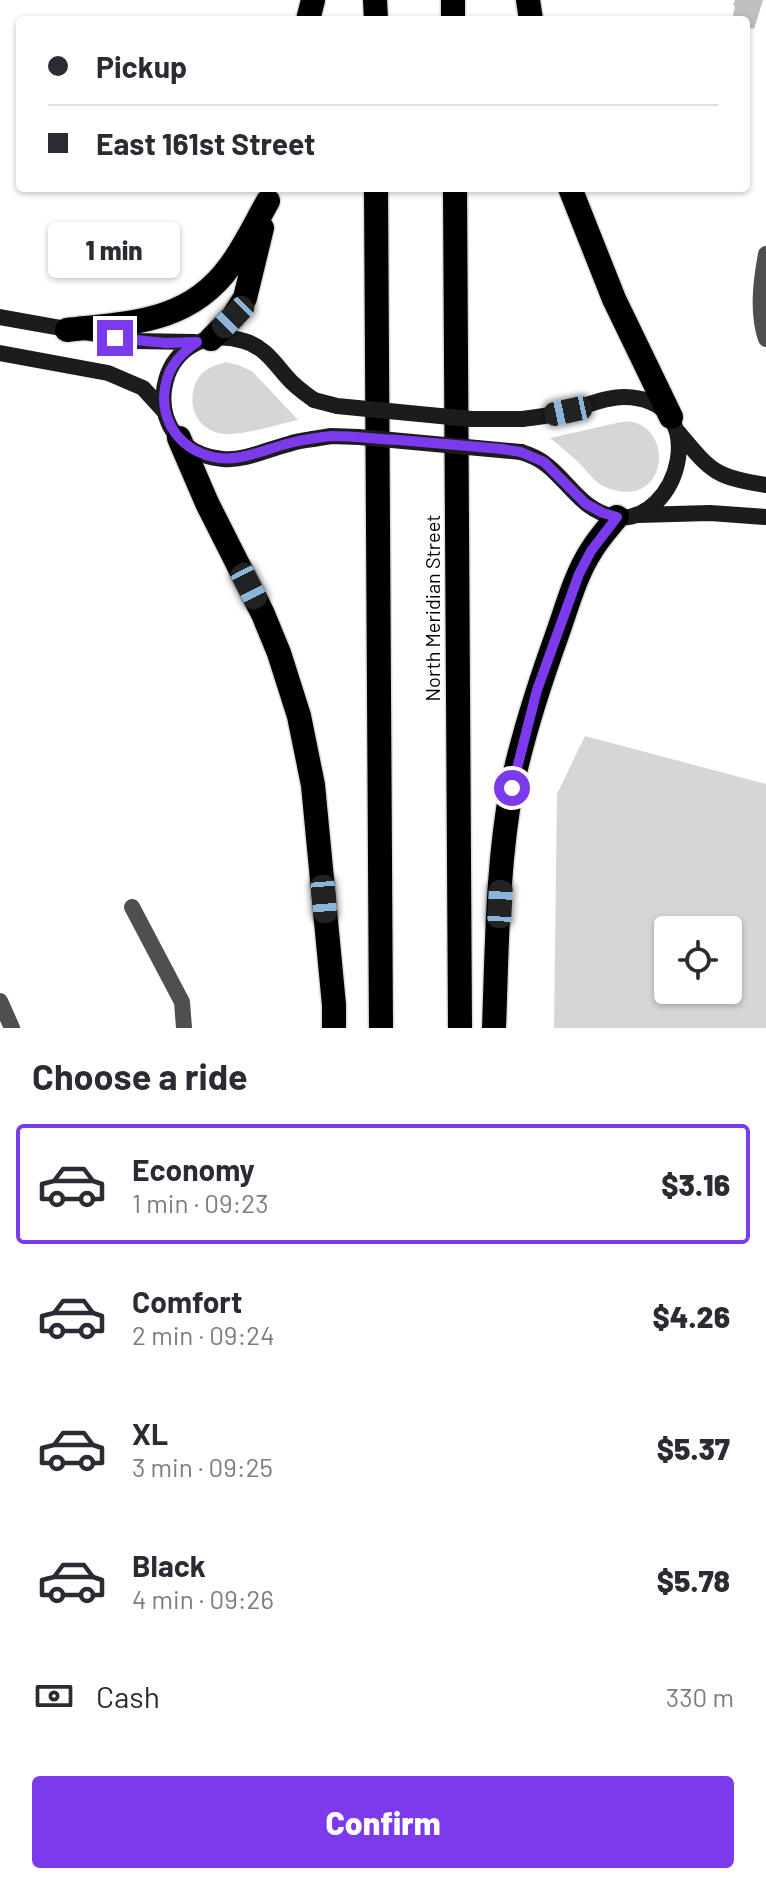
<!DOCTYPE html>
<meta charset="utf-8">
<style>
:root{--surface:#fff;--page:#f2f2f3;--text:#2b2b33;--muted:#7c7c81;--line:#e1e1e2;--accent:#7c3aed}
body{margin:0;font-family:Barlow,sans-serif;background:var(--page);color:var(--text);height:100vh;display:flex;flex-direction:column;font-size:30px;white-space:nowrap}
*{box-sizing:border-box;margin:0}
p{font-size:26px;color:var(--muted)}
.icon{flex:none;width:44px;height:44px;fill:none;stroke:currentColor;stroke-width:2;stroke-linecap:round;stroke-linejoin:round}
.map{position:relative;height:1028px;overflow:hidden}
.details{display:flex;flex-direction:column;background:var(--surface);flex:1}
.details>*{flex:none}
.guide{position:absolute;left:16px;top:16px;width:734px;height:176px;border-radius:8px;box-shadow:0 2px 6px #0004;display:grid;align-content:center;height:176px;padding:0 32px;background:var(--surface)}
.tools{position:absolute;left:654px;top:916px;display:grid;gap:16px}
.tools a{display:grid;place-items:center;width:88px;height:88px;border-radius:8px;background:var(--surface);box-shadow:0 2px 6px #0004;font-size:40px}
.end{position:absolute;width:36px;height:36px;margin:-18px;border:10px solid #7c3aed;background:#fff;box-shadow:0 0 0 4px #fff}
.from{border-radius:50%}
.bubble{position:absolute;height:56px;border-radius:8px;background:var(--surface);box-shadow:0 2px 6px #0004;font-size:26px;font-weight:800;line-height:56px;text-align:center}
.car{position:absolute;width:24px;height:48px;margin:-24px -12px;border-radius:10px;box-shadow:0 0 6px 2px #0007;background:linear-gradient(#222 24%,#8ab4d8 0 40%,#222 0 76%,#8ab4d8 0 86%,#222 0)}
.guide b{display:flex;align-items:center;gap:28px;height:76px;font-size:30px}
.guide b+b{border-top:2px solid var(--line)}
.guide i{width:20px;height:20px;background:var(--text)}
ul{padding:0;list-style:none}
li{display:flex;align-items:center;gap:24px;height:120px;margin:0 16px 12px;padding:0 16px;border:4px solid transparent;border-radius:8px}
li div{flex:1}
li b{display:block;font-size:30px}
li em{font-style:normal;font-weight:800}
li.selected{border-color:var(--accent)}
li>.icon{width:72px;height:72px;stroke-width:1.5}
h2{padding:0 32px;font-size:36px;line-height:96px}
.pay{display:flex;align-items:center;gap:20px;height:88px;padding:0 32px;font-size:30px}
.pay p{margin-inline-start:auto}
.button{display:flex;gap:16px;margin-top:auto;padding:16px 32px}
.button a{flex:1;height:92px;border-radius:8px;background:var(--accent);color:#fff;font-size:32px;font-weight:800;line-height:92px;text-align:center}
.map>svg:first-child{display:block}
.green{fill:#d6d6d6;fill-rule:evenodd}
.building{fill:#bfbfbf}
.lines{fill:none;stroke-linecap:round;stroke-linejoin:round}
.highway-casing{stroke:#dbdbdb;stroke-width:27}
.street{stroke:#4f4f4f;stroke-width:16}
.secondary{stroke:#1c1c1c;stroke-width:16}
.highway{stroke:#000;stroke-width:24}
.secondary-bridge{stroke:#1c1c1c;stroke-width:16}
.route{stroke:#7c3aed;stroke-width:10}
.labels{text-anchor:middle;stroke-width:7;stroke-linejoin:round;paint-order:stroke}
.street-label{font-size:20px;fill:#000;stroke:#fff}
</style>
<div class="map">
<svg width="766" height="1028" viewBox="0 0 766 1028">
<rect width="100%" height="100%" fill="#fff"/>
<path class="green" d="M226,362L238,365L252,371L298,420C278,424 243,436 224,434C195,431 184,400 199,377C205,368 216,365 226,362Z
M621,422C625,422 629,421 633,422C676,433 665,512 605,487C595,483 586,470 578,462C569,454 560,446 550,438Z
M585,736L766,784V1028H554L557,794ZM728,930V990H668V930Z"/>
<path class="building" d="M735,0H763L754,29L746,27V20H732L735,6L733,5Z"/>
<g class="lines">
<defs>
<path id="highway" d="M375,0L376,20
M453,0V20
M528,0L531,20
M308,20L313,0
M376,188L381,1028
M455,188L460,1028
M570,188L614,299L671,417
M67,330C130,323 189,323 230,266C245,246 256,222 268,201
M211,339L233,317L245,298L262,228
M179,438L207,503L263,614L279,653L299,716L313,785L334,1005V1028
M494,1028C497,948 497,865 512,786C523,734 539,685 557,635C567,607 575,576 591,551C598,539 608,528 617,517"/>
</defs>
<use href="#highway" class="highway-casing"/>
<path class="street" d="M766,254C761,281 757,313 766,339
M132,907L182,1002L184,1028
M0,1001L12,1028"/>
<path class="secondary" d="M0,317L134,341L195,342
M0,353L108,373L143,388L164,411
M678,432C711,471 714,477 766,485
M313,439C305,440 297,441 289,444C268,449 245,461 223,459C130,450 153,315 244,341C263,346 274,362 286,376C294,386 304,393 314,400
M521,452C531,455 540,459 548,466C570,484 584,512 615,517C679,526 715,398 624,397C606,397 588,405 571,410C555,415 539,417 522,419
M638,515L710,513L766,517"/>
<use href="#highway" class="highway"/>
<path class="secondary-bridge" d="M314,400L337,406L471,419H522
M313,439L331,436L359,437L521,452"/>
</g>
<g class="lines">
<path class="route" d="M115,338L166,343L197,342C177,356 165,371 164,397C164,427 183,450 213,457C239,463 265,449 290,443C303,440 319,437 332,436C354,436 377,439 399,440C434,443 468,446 502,449L521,452L544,462L586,504L603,513L617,517L591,551L579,574L537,690L512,788"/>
</g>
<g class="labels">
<g class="street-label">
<text transform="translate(433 608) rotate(-90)" y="7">North Meridian Street</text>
</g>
</g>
</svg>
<div class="tools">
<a><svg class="icon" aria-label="locate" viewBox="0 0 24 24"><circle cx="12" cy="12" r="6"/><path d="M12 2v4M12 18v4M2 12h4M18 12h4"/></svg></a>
</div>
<i class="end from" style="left:512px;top:788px"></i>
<i class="end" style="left:115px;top:338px"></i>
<div class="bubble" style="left:48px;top:222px;width:132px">1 min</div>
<i class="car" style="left:233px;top:317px;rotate:225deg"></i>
<i class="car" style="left:568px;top:411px;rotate:258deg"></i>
<i class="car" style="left:249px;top:586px;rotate:153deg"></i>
<i class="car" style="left:324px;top:899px;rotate:175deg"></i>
<i class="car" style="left:500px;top:904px;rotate:3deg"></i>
<div class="guide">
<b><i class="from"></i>Pickup</b>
<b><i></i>East 161st Street</b>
</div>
</div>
<section class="details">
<h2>Choose a ride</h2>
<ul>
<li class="selected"><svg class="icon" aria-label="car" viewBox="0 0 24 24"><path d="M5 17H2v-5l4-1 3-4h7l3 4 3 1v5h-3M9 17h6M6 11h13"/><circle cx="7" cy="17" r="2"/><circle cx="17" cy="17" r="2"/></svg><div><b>Economy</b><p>1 min · 09:23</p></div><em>$3.16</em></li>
<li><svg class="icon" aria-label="car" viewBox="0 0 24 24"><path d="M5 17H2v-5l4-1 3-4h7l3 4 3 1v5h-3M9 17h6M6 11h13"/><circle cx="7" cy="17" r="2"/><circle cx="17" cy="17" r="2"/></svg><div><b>Comfort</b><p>2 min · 09:24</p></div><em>$4.26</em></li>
<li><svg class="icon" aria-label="car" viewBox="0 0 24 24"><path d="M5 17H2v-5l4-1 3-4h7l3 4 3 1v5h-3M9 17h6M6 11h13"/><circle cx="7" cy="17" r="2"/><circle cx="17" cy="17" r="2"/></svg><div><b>XL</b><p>3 min · 09:25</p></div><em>$5.37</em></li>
<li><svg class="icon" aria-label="car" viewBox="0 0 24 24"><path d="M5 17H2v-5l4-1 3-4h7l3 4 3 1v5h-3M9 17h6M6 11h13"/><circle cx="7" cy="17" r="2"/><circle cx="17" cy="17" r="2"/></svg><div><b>Black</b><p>4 min · 09:26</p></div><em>$5.78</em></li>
</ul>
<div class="pay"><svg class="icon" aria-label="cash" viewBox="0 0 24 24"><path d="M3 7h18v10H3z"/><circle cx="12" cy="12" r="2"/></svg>Cash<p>330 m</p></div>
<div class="button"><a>Confirm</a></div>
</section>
